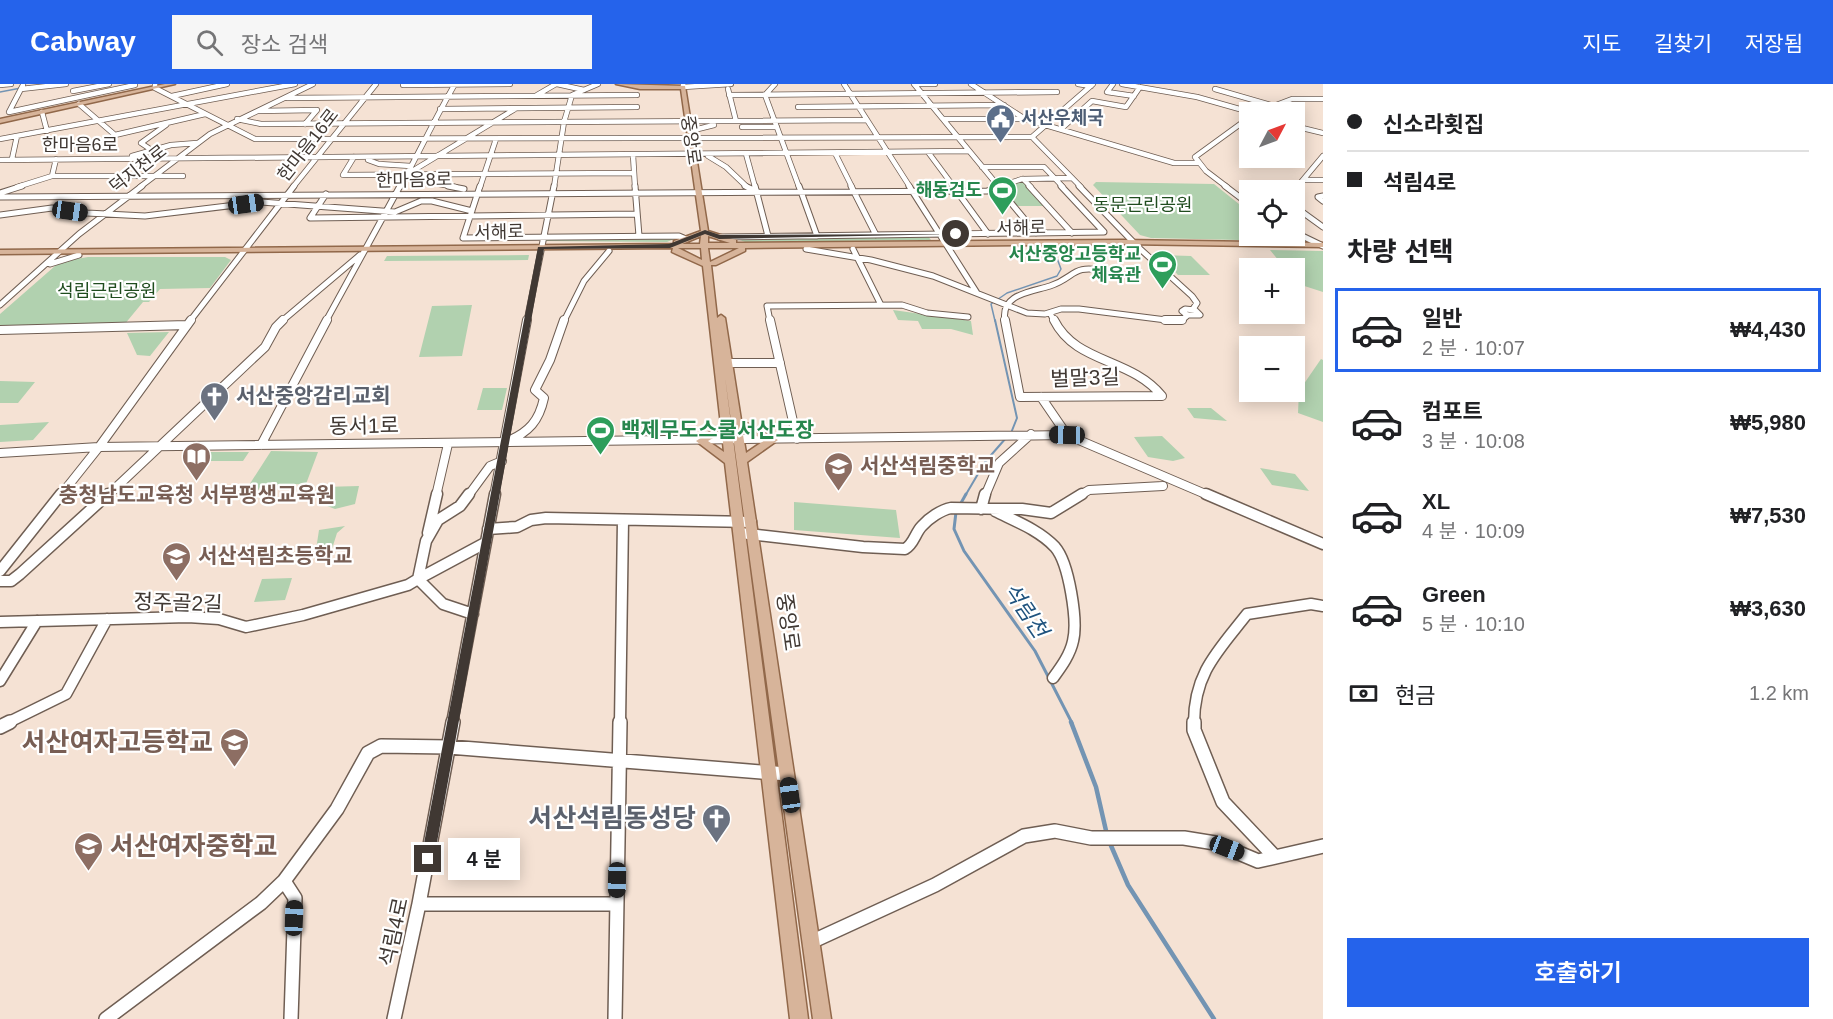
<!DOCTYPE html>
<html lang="ko">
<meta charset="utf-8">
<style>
:root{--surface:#fff;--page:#f6f6f6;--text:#202124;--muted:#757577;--line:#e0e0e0;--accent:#2563eb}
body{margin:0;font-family:Arial,"Noto Sans KR",sans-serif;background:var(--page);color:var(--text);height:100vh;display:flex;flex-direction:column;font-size:22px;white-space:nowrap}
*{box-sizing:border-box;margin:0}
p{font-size:20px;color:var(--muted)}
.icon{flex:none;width:33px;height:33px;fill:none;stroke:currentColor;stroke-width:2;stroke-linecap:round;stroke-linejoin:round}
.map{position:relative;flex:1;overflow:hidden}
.drawer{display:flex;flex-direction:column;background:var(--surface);width:510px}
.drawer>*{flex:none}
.banner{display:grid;align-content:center;height:132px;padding:0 24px;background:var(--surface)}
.needle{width:39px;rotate:49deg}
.controls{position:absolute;left:1239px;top:18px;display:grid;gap:12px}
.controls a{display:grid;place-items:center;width:66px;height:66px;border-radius:0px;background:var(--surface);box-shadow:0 3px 15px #0003;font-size:30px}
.end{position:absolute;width:27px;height:27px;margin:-14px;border:8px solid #403833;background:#fff;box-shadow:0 0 0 3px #fff}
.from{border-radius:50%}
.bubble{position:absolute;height:42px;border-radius:0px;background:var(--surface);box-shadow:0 3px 15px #0003;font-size:20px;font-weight:600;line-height:42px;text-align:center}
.car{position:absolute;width:18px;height:36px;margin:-18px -9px;border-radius:8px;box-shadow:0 0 4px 2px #0007;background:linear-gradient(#222 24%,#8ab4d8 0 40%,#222 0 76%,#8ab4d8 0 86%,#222 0)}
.banner b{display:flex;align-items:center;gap:21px;height:57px;font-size:22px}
.banner b+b{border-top:2px solid var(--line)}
.banner i{width:15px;height:15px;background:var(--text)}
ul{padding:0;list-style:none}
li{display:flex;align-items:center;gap:18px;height:84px;margin:0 12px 9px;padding:0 12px;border:3px solid transparent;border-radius:0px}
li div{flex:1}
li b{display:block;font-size:22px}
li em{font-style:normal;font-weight:600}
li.selected{border-color:var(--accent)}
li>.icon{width:54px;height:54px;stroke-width:1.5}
h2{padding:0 24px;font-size:27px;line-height:72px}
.pay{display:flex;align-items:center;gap:15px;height:66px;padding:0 24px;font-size:22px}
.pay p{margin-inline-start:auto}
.action{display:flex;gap:12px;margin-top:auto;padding:12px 24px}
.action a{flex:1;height:69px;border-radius:0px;background:var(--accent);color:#fff;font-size:24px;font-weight:600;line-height:69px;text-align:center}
header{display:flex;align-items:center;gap:36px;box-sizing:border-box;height:84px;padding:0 30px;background:var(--accent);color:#fff}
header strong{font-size:28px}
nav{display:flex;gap:33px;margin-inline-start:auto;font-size:21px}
.search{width:420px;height:54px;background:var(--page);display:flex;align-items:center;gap:15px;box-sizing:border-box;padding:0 21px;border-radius:0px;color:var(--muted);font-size:22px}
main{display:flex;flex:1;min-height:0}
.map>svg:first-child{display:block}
.green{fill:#b1d1af}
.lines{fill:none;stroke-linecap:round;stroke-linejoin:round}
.stream-far3{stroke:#7394b3;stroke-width:1.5}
.stream-far2{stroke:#7394b3;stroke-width:2}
.stream-far1{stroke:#7394b3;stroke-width:3}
.stream{stroke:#7394b3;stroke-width:4.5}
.minor-far4-casing{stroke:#6f5e53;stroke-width:6}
.minor-far3-casing{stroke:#6f5e53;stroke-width:7}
.minor-far2-casing{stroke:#6f5e53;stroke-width:10}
.minor-far1-casing{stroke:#6f5e53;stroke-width:13}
.minor-casing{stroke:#6f5e53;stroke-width:16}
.major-casing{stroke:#91684a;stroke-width:3}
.minor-far4{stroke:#fff;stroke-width:4.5}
.minor-far3{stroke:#fff;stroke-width:5}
.minor-far2{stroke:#fff;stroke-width:8}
.minor-far1{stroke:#fff;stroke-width:10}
.minor{stroke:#fff;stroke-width:13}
.major{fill:#d7b49a;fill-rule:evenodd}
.route{fill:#403833}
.labels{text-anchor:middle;stroke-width:4.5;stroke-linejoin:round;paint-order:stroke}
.far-service-label{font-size:18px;font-weight:bold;fill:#4e5e75;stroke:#fff;text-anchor:start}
.far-street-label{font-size:18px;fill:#403833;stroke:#fff}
.far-leisure-label{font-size:18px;font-weight:bold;fill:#27864d;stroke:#fff;text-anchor:end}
.far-park-label{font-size:18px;fill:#1f4c1e;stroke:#fff}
.street-label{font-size:21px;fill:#403833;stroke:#fff}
.worship-label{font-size:21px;font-weight:bold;fill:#5b616d;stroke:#fff;text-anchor:start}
.leisure-label{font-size:21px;font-weight:bold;fill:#27864d;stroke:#fff;text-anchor:start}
.education-label{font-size:21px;font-weight:bold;fill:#785e54;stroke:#fff;text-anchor:start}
.water-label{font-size:22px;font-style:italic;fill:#20537e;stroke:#fff}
.near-education-label{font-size:26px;font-weight:bold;fill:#785e54;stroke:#fff;text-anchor:end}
.near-worship-label{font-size:26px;font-weight:bold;fill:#5b616d;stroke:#fff;text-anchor:end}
</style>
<header>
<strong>Cabway</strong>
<div class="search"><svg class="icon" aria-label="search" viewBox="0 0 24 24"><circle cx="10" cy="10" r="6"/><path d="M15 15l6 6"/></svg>장소 검색</div>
<nav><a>지도</a><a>길찾기</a><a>저장됨</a></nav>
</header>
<main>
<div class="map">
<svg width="1323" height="935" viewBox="0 0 1323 935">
<rect width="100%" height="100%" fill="#f5e2d4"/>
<path class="green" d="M1022,97L1045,122H1015L1001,105Z
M1096,98L1214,100L1249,128L1250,152H1287L1278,157L1151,154L1140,151L1093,101Z
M927,151L931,156L745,158L732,153Z
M674,155L667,158L545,157V156Z
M1270,166L1323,167V208L1295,199L1294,184H1258L1265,178L1279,177Z
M529,171L528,176L384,177L387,172Z
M1160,171L1191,172L1210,191H1178Z
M88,173H225L231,176L210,204L160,205L149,218H143L124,241L0,243V230L55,182L64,177Z
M472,221L462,272L419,273L432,222Z
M893,226L971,237L973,251L951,245H922L918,237L898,236Z
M169,248L150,272L137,271L127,249Z
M1321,275L1323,276V338L1298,329L1299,307Z
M0,297L35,298L18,319H0Z
M483,304H507L502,326H477Z
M1187,324H1211L1227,337L1194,334Z
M49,338L33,356L0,358V341Z
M1162,352L1185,374L1173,377L1148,373L1134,353Z
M271,367L318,368L306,400L261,401L255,412H242Z
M196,368H249L243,377H203L206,372H193Z
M1260,384L1295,390L1309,407L1272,401Z
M359,402L355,420L335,425L322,420L323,403Z
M794,418L896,426L900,454L794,446Z
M345,442L337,449L330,471L315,472L319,446Z
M292,494L285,516L254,518L262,495Z"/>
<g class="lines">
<path class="stream-far3" d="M0,8L21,4
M995,237L991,220L1007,209L1057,192L1061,185L1055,169"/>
<path class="stream-far2" d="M995,236L1017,334L1011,349
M965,412L985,378L1006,354"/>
<path class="stream-far1" d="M966,410L956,428L954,445L964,467L1035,567L1072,639"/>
<path class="stream" d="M1071,638L1096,703L1107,751
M1109,757L1128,801L1214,935"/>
<defs>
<path id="minor-far4" d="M155,0V4L255,55L1032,53
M557,0L584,6
M683,0V3L731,0
M775,0L765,11L799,103
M844,0L910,103
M914,0L999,103
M914,0H935
M971,0L1025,35L1174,79H1198
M1078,0L1091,2
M1113,0L1107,8L1134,12
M1122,0L1197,13L1250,28
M0,1L11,0
M403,1L510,0
M21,5L66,0
M728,5L736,37
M1215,5L1274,22
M73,7L109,0
M537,11L556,0
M729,11L1057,8
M172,12L227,0
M287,14L637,11
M79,20L115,51L205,30
M798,23L1004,21
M440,25L637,23
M258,27L317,26L305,40
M9,28L135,1
M9,28L23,1
M42,28L47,47
M1258,28L1292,15H1323
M237,35L261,40L867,36
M943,35H1024
M1294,42L1323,49
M742,43H777
M1062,44L1092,17L1126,23L1140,3
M690,47L714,41
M1032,53L1081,103
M1032,53L1093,0
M0,55L295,0
M150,65L141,59L166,41
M928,68L954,103
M835,69L852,103
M746,70L755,103
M633,71L635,103
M132,72L171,61L197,59
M708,72L726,83L747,103
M354,73L343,91L634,89
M12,75L17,52
M56,75L52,92H183
M0,76L969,67
M368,76L379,80L411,82
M982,83H1044L1063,103
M408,87L414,86L515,25
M1023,95L1031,103
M416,96L456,103
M1304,96H1323
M17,103L52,92
M140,103L210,50L313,0
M293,103L376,0
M400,103C419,69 435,34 455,0
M480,103L496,55
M554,103L564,38L572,11L598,0
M997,103L1022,95L1072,94
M1227,103L1206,87L1195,73L1250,33
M1297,103L1323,72"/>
<path id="minor-far3" d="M448,102L464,105
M480,102L463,154L679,152L686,155
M635,102L639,152
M745,102L754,106
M755,102L768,152
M799,102L817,152
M851,102L876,151
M909,102L977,209
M953,102L988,150
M997,102L1036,149
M1029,102L1072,149
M1079,102L1138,163L1192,212L1197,219L1193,225
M1225,102L1250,121
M1294,107L1298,102
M0,109L22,102
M326,110L310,134L637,130
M1323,112L1318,113L1323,117
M0,113L987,107L1002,102
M1294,122L1323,143
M0,131L52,124L87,129L145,132L261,118L395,128L421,117H432L472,127
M1294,148L1323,162
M719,153L1104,148L1061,102
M806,165L871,176L933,192L1027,229L1045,230L1061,225H1079L1174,237L1182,236L1188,231
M853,165L881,221
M50,180L79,171
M0,221L79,150L142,102
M1185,225L1195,226L1200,231H1187L1182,227Z
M1050,229L1054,237
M190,237L294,102
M282,237L360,171
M326,237L400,102
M527,237L554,102
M564,237L584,197L609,167
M770,237L767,222L902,221L927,229L968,233
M1005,237C1000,210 1031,208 1050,202C1077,193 1070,180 1106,187"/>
<path id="minor-far2" d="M770,236L797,355
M1005,236L1020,313L1162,312C1130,273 1076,280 1054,236
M1165,236H1182
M0,246L187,241
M728,279H780
M1041,313L1067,351L1210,412
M508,357C529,348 539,337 544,314L535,306L550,276L564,236
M261,361L327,236
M0,369L99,363L1067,351
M60,412L99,363L191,236
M107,412L265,263L276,243L283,236
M436,412L448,360
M468,412L490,382L502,377
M494,412L527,236
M985,412L999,379L1031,350
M1079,412L1089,406L1163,402"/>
<path id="minor-far1" d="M1206,410L1323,460
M981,425L985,410
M995,427C1015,437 1039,446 1055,463C1069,479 1078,537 1073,557C1070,571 1061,583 1053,594
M488,445L517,443L531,436L546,434L751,438
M428,449L437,410
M740,449L863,463L905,465C914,460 915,449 922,442C929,434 941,426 951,424L1022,425L1051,429L1082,410
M0,487L61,410
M418,495L426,457L438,436L460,422L469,410
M418,495L485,459
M0,497H11L20,490L108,410
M0,538L188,533L219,535L246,543L303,531L408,501L418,495L443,520L473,530
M0,597L37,537
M7,639L66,610L107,535
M452,639L495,410
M620,639L623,436
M1194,639C1194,589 1218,567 1247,530L1311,520L1323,522"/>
<path id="minor" d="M1194,638V646L1223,718L1275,773
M0,643L10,638
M284,797L295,814L291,935
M419,820H616
M811,858L935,801L1024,752L1055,747L1091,754H1184L1215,759L1258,777L1323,762
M106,935L261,819L284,797L337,725L368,669L381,662L449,663L787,690
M394,935L419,820L453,638
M615,935L620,638"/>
<path id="major" d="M165,0H175L0,39V35Z
M616,0L685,2L708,147L736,156V159L1123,156L1323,159V163L1123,160L745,164V167L716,181H711L717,234L721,231L725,234L741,336L778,356L747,378L831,935H813L725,293L808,935H790L725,379L696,357L721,341L703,182L672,168L673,164L0,170V166L674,160V157L701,147L681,5H640ZM701,152L700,160H682ZM708,152L730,159H708ZM677,164H701L702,176L678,164ZM708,164H739L710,178ZM742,345L765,356L746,369ZM722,349L724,368L708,357Z"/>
</defs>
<use href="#minor-far4" class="minor-far4-casing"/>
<use href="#minor-far3" class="minor-far3-casing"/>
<use href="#minor-far2" class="minor-far2-casing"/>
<use href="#minor-far1" class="minor-far1-casing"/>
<use href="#minor" class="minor-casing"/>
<use href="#major" class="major-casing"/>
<use href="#minor-far4" class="minor-far4"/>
<use href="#minor-far3" class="minor-far3"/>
<use href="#minor-far2" class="minor-far2"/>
<use href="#minor-far1" class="minor-far1"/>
<use href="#minor" class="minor"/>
<use href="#major" class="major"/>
</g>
<path class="route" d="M705,146L720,151L959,150L719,155L705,150L670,164L544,165L434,775L432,780L428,782L423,780L421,775L538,163L669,160Z"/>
<defs>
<symbol id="civic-pin" viewBox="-11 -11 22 30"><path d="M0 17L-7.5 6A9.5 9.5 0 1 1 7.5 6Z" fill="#5c6f8a" stroke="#fff"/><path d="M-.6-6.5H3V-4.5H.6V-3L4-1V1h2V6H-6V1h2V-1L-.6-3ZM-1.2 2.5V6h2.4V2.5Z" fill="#fff"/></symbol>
<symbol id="stadium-pin" viewBox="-11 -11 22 30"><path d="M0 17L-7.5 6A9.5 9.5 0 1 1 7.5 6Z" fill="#2e9e5b" stroke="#fff"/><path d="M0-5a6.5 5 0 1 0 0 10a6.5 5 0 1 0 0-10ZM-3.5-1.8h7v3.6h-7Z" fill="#fff"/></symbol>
<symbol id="church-pin" viewBox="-11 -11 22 30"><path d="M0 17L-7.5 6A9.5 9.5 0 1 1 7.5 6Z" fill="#6b7280" stroke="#fff"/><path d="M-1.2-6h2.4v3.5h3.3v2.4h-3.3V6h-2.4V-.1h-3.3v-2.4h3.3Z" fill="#fff"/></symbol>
<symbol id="library-pin" viewBox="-11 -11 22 30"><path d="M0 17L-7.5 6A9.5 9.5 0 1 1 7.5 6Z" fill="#8d6e63" stroke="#fff"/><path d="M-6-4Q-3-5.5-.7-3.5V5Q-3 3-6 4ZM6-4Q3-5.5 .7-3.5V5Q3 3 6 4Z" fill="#fff"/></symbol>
<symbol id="school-pin" viewBox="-11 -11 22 30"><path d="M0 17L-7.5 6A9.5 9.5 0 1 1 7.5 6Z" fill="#8d6e63" stroke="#fff"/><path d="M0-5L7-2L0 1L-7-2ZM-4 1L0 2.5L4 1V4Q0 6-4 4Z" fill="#fff"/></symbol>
</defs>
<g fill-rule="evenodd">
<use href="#civic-pin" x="984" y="18" width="33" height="45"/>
<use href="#stadium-pin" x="986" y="90" width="33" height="45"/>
<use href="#stadium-pin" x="1146" y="164" width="33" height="45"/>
<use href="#church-pin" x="198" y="296" width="33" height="45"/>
<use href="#stadium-pin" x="584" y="330" width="33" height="45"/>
<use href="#library-pin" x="180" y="356" width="33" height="45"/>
<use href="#school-pin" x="822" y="366" width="33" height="45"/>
<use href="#school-pin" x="160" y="456" width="33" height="45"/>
<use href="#school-pin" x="218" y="642" width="33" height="45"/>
<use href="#church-pin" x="700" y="718" width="33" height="45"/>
<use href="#school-pin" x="72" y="746" width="33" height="45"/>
</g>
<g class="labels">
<g class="far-service-label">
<text x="1021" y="40">서산우체국</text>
</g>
<g class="far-street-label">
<text transform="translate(691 56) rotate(82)" y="6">중앙로</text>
<text x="80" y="67">한마음6로</text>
<text transform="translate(308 61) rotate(-52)" y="6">한마음16로</text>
<text transform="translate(138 85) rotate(-38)" y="6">덕지천로</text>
<text transform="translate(414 96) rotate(-1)" y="6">한마음8로</text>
<text transform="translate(1021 144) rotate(-1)" y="6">서해로</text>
<text transform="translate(499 148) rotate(-1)" y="6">서해로</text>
</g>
<g class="far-leisure-label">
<text x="982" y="112">해동검도</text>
<text x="1141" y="176">서산중앙고등학교<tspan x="1141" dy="21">체육관</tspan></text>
</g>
<g class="far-park-label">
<text x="1143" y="127">동문근린공원</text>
<text x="107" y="213">석림근린공원</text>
</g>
<g class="street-label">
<text transform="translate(1085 294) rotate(-2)" y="7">벌말3길</text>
<text transform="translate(364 342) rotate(-1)" y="7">동서1로</text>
<text transform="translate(178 519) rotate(2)" y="7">정주골2길</text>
<text transform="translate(788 538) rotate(82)" y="7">중앙로</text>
<text transform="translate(394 848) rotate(-78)" y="7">석림4로</text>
</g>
<g class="worship-label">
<text x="236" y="319">서산중앙감리교회</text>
</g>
<g class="leisure-label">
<text x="621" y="353">백제무도스쿨서산도장</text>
</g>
<g class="education-label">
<text x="860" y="389">서산석림중학교</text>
<text x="197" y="418" text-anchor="middle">충청남도교육청 서부평생교육원</text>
<text x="198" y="479">서산석림초등학교</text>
</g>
<g class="water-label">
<text transform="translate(1026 526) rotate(56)" y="8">석림천</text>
</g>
<g class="near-education-label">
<text x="213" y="667">서산여자고등학교</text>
<text x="110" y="771" text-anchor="start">서산여자중학교</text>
</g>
<g class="near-worship-label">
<text x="696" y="743">서산석림동성당</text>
</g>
</g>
</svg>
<div class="controls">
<a><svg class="needle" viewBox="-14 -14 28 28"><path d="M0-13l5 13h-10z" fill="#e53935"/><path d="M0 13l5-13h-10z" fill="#757577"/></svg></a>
<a><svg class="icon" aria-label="locate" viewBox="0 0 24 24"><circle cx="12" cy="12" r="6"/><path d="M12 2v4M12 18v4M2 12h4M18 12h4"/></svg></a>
<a>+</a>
<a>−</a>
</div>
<i class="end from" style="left:956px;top:150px"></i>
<i class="end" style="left:428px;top:775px"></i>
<div class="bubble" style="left:448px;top:754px;width:72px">4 분</div>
<i class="car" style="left:246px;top:120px;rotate:82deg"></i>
<i class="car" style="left:70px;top:127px;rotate:98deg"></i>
<i class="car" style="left:1067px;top:351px;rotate:271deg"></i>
<i class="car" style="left:790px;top:711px;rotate:352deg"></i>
<i class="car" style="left:1227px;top:764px;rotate:111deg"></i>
<i class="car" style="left:617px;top:796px;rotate:181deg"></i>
<i class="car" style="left:294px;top:834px;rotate:2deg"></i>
</div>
<section class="drawer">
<div class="banner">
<b><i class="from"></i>신소라횟집</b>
<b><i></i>석림4로</b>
</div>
<h2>차량 선택</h2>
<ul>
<li class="selected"><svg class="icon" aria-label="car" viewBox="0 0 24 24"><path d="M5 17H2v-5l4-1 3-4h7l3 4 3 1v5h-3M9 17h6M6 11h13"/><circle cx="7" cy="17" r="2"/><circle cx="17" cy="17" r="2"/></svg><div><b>일반</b><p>2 분 · 10:07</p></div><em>₩4,430</em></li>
<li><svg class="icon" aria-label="car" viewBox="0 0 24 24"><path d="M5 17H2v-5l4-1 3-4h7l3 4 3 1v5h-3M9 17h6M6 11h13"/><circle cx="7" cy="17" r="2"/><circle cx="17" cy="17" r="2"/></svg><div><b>컴포트</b><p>3 분 · 10:08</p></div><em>₩5,980</em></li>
<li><svg class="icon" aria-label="car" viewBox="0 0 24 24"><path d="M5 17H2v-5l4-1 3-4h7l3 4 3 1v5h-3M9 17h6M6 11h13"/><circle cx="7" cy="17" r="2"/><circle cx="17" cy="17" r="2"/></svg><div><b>XL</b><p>4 분 · 10:09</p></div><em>₩7,530</em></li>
<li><svg class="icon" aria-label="car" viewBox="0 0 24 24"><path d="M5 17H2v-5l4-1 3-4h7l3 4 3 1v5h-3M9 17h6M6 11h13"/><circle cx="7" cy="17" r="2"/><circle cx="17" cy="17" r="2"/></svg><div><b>Green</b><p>5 분 · 10:10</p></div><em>₩3,630</em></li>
</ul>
<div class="pay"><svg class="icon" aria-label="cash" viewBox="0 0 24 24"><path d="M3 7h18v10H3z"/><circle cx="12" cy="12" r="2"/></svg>현금<p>1.2 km</p></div>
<div class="action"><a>호출하기</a></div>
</section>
</main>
